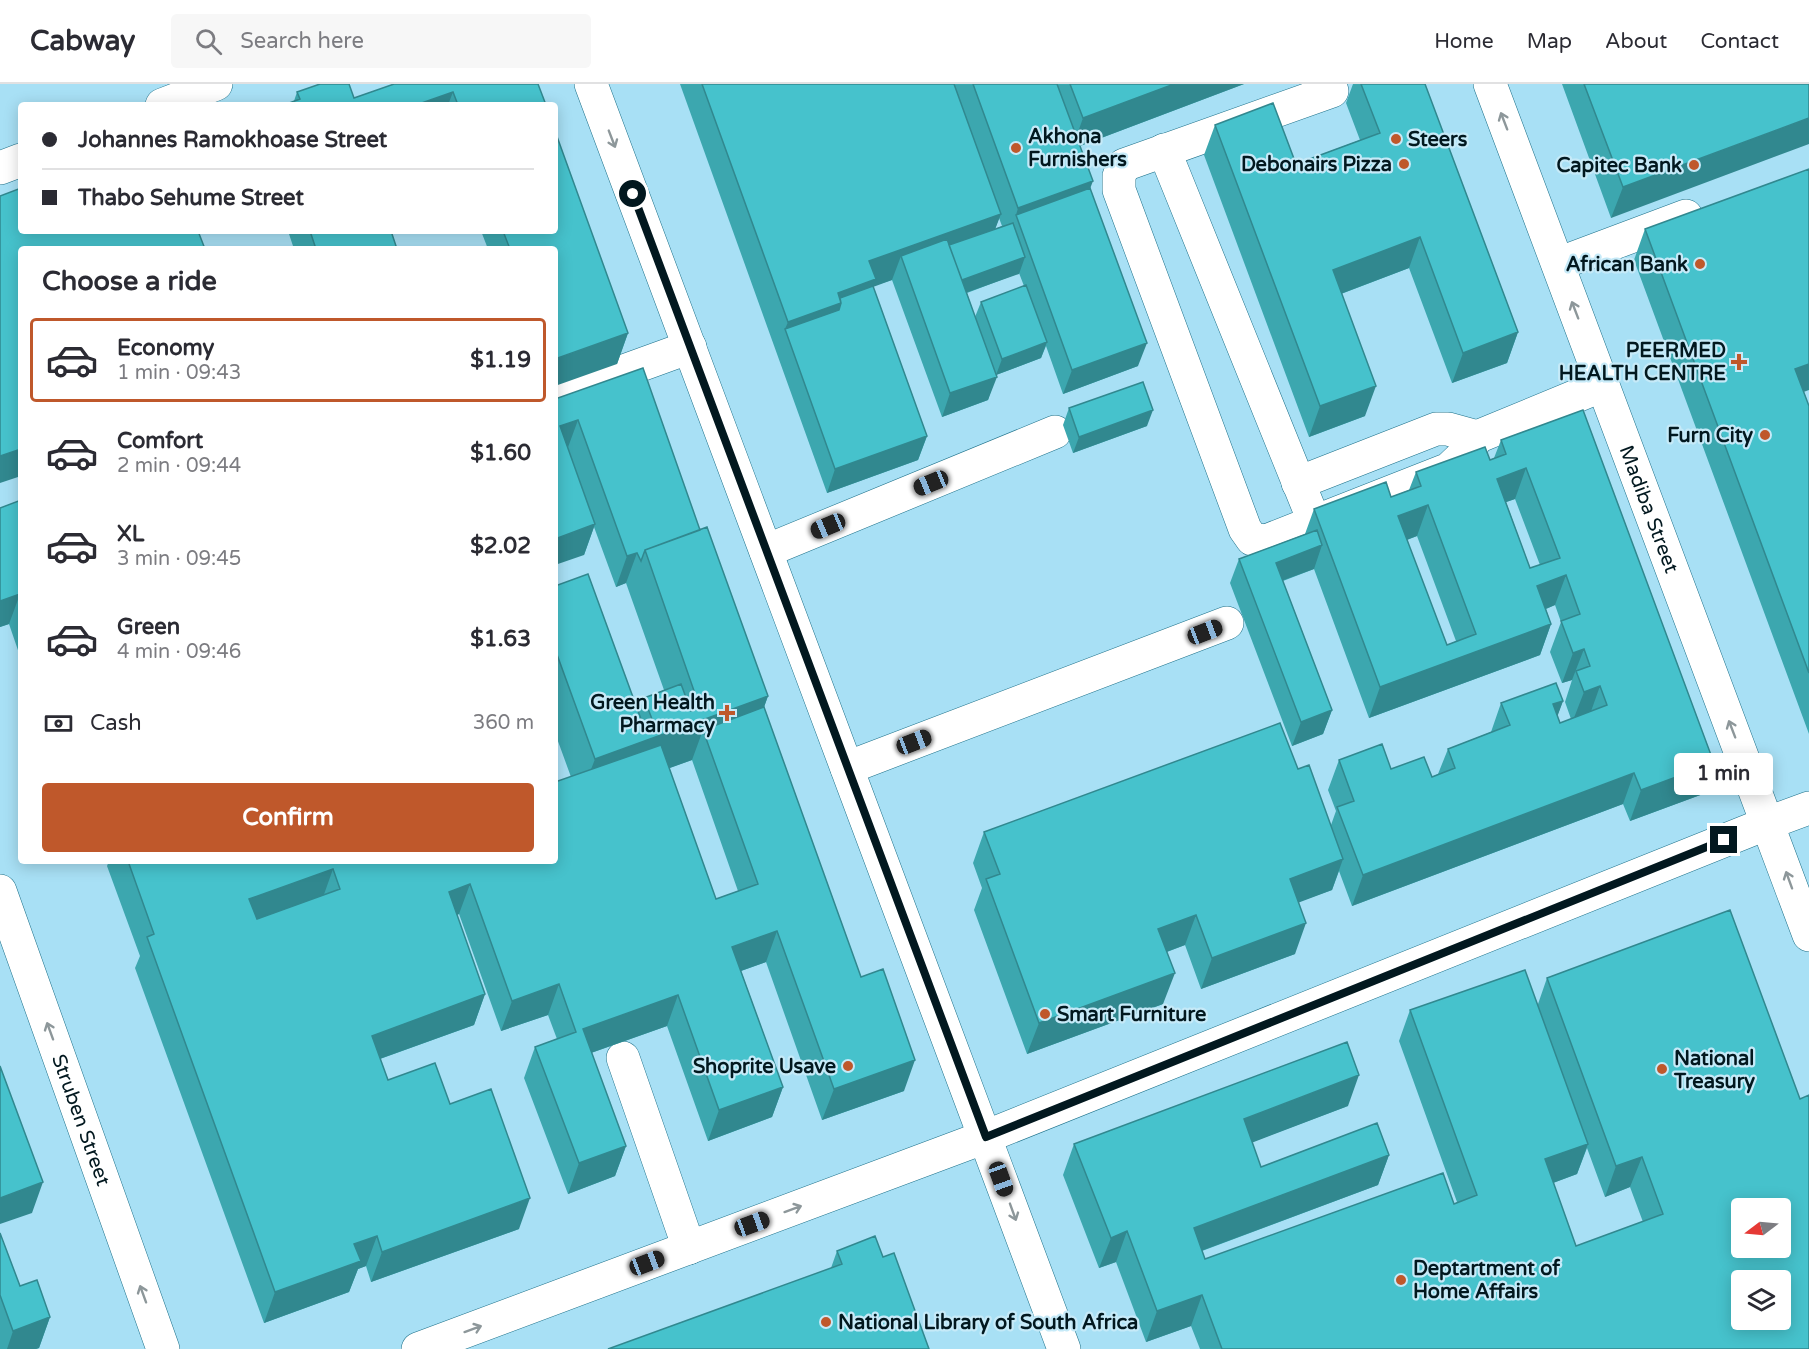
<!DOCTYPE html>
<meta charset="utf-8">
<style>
:root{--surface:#fff;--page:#f7f7f7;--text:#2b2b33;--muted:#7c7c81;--line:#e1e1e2;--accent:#bf582b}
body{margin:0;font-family:"Varela Round",sans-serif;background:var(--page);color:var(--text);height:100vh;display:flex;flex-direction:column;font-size:22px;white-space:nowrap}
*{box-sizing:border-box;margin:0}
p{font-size:20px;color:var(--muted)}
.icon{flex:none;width:33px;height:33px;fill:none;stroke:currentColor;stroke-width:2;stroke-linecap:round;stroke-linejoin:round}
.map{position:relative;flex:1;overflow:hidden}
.side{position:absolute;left:18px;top:162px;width:540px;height:618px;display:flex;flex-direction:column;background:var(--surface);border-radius:6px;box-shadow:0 3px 15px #0003}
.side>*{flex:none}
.top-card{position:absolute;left:18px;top:18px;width:540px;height:132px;border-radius:6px;box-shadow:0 3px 15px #0003;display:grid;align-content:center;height:132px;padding:0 24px;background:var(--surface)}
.needle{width:39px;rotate:254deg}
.buttons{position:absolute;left:1731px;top:1114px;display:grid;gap:12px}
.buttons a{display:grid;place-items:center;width:60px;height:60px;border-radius:6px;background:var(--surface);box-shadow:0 3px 15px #0003;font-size:30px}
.end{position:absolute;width:27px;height:27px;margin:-14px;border:8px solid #02181f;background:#fff;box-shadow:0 0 0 3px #fff}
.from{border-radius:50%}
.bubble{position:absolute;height:42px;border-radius:6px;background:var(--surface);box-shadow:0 3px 15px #0003;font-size:20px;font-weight:800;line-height:42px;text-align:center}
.car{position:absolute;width:18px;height:36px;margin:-18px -9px;border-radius:8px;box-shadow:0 0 4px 2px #0007;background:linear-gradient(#222 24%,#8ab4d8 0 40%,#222 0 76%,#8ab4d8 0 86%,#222 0)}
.top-card b{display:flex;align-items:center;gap:21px;height:57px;font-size:22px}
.top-card b+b{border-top:2px solid var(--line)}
.top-card i{width:15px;height:15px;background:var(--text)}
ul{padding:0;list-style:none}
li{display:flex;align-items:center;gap:18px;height:84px;margin:0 12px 9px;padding:0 12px;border:3px solid transparent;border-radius:6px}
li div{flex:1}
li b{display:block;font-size:22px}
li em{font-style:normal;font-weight:800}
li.current{border-color:var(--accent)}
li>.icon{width:54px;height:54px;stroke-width:1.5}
h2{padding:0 24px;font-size:27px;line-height:72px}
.pay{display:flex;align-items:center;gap:15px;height:66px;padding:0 24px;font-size:22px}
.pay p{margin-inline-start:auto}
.button{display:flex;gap:12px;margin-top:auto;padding:12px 24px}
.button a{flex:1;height:69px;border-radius:6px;background:var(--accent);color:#fff;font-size:24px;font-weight:800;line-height:69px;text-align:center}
header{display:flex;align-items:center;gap:36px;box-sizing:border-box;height:84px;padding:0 30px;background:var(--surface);border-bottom:2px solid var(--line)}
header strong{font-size:28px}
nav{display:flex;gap:33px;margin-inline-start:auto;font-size:21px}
.search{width:420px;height:54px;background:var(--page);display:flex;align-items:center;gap:15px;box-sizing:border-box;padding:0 21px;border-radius:6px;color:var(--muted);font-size:22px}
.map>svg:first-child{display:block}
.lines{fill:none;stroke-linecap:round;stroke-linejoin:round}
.minor-casing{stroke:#1c7089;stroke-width:34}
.major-casing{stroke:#1c7089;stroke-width:34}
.minor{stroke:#fff;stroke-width:33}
.major{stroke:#fff;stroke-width:33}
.wall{fill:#3ca7af;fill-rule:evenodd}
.shaded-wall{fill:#31888f}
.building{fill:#46c2cc;stroke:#31888f;stroke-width:1.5;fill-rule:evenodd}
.oneway{stroke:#8d979a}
.route{stroke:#02181f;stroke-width:8}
.poi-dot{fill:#bf582b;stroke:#c6eaf8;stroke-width:2}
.labels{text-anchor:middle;stroke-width:4.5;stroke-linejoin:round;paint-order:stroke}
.poi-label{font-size:20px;font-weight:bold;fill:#02181f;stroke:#c6eaf8;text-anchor:end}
.street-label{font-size:20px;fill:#02181f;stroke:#c6eaf8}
</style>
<header>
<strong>Cabway</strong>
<div class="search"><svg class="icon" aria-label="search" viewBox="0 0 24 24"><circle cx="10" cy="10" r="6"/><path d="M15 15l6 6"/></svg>Search here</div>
<nav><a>Home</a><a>Map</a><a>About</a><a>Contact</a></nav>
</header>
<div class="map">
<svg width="1809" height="1265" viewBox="0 0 1809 1265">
<rect width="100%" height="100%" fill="#a8e0f5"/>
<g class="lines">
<defs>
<g id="minor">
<path id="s1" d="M1490,0L1809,851"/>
<path d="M1332,7L1124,81L1119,92V106L1245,445L1252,455L1266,457L1449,385L1470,365L1477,353L1603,301"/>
<path d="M162,21L216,0"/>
<path d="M1164,66L1314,437"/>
<path d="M0,84L21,76"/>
<path d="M1558,180L1686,132"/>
<path d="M555,312L690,263"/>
<path d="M1298,399L1436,345H1448L1477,353"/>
<path d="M766,467L1055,348"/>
<path d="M847,684L1227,539"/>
<path d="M623,974L689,1164"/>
</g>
<g id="major">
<path d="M591,0L1064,1265"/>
<path id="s2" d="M0,807L163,1265"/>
<path d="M418,1265L985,1053L1768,739L1809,724"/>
</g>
</defs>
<use href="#minor" class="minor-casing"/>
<use href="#major" class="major-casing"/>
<use href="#minor" class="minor"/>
<use href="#major" class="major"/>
</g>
<path class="wall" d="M394,0L546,21H284L294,17L297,8L354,14Z
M680,0H1244L1080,62L1090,104L1138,282L1063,310L1046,262L1041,274L996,291L988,316L942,333L892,196L873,202L927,352L918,376L827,409ZM999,134L1002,142L995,145ZM1019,189L1024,202L981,218L975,233L967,209Z
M1353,0H1425L1518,248L1507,279L1452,299L1409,184L1341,210L1365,332L1309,353L1204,71L1215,41L1296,80L1360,56L1346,19Z
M1562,0H1809L1611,134Z
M1645,145L1804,308L1809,322V650L1634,176Z
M288,147H391L397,165H294Z
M481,147H555L628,249L617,280L555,165H488Z
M555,315L700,446L768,612L764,623L861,893L904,1007L822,1036L766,878L741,887L783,1003L772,1033L708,1057L667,942L591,969L626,1062L615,1092L568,1110L524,994L535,963L557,955L548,931L501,947L459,830L457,831L485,910L474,941L380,975L388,996L450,1020L519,1145L371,1198L366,1182L358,1185L349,1208L264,1239L135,884L140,872L107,782L109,777H555L571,693L555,649V502L638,629L644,614L664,606L626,499L616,503L594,443L584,471ZM692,676L738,807L716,815L669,684Z
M1069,324L1147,342L1073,369L1063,341Z
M1583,326L1714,679L1703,710L1630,737L1623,720L1352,822L1339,787L1332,806L1298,818L1295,870L1201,905L1185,861L1167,868L1163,920L1027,970L974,826L982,804L973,779L984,748L1298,685L1331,741L1336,727L1328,706L1339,676L1432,693L1438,690L1448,665L1491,648L1501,619L1563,617L1557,632L1560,639L1571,635L1565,618L1572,596L1562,599L1550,568L1561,538L1555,521L1546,525L1551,540L1540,571L1369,634L1314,485L1283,497L1332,626L1323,650L1292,662L1230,499L1239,475L1305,450L1314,425L1391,413L1409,406L1416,388L1490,376L1494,374L1501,356ZM1515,415L1540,481L1530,484L1506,418ZM1417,452L1456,557L1447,561L1407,456Z
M21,416V575L9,540L0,543V424Z
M1547,894L1809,1265H1200L1191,1242L1146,1258L1116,1178L1099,1184L1063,1091L1074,1060L1348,1022L1252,1058L1261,1083L1389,1071L1378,1101L1202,1167L1205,1175L1454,1120L1457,1118L1399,957L1410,926L1538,920ZM1587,1064L1605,1113L1630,1103L1643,1138L1576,1162L1553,1099L1577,1090Z
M0,1149L20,1202L50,1233L39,1264L36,1265H0Z
M837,1167L883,1173L831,1184Z"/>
<path class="shaded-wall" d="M1174,0H1244L1072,65L1083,34Z
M453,8L448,21H416Z
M1809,34V60L1611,134L1623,103Z
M1093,97L1081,128L1016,131L1018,124Z
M1001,130L989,161L901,172L892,196L873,203L865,226L785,245L788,238L838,209L869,177Z
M1420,153L1409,184L1322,217L1333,186Z
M1025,173L1019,190L951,214L957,198Z
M1518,248L1507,279L1452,299L1463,269Z
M628,249L617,280L555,302V275Z
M1047,258L1041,274L996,291L1002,275Z
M1147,259L1138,282L1063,310L1072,286Z
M1809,280V306L1784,315L1795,285Z
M997,293L988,316L942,333L950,309Z
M1376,302L1365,332L1309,353L1320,322Z
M1153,326L1147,342L1073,369L1079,353Z
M578,336L567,366L560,342Z
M927,352L918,376L827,409L835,385Z
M21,365V392L0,399V372Z
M1526,384L1515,415L1486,425L1497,395Z
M1428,421L1417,452L1387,463L1398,432Z
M595,440L584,471L555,481V455Z
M1322,461L1314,485L1267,502L1276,479Z
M637,469L626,499L616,503L627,472Z
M1566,491L1555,521L1526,533L1537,502Z
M20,510L9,540L0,543V517Z
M1551,540L1540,571L1369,634L1380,603Z
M1584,565L1572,596L1562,599L1573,569Z
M1600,602L1589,633L1572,639L1584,608Z
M768,612L753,654L703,646L692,676L579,717L595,675Z
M1563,617L1552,647L1553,620Z
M1332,626L1323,650L1292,662L1301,638Z
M1714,679L1703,710L1630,737L1641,706Z
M1634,689L1623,720L1352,822L1363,791Z
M1343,775L1332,806L1279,826L1290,795Z
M333,785L322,816L238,846L249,815Z
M470,800L459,830L437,839L449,808Z
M1196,831L1185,861L1147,875L1158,845Z
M1306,839L1295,870L1201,905L1212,874Z
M777,847L766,878L721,894L732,863Z
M1175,889L1163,920L1027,970L1039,939Z
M559,900L548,931L501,947L512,917Z
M485,910L474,941L360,982L372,952Z
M678,911L667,942L571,976L583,945Z
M915,976L904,1007L822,1036L834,1005Z
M1359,991L1348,1022L1233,1066L1244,1035Z
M783,1003L772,1033L708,1057L719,1026Z
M1588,1060L1577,1090L1534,1106L1545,1075Z
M626,1062L615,1092L568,1110L579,1079Z
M1389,1071L1378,1101L1182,1174L1194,1144Z
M1642,1073L1630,1103L1605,1113L1616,1082Z
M43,1098L32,1129L0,1140V1114Z
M530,1114L519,1145L371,1198L382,1168Z
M1127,1147L1116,1178L1099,1184L1111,1154Z
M377,1152L366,1182L358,1185L349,1208L264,1239L275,1208L354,1160Z
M1202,1211L1191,1242L1146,1258L1157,1227Z
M50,1233L39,1264L36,1265H7L13,1247Z"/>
<path class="building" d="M320,0H349L354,14L394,0H538L546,21H458L453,8L416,21H284L300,15L297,8Z
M702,0H954L1001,130L869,177L876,195L838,209L841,219L788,238Z
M973,0H1057L1093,97L1018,124Z
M1070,0H1174L1083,34Z
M1361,0H1425L1518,248L1463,269L1420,153L1333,186L1376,302L1320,322L1215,41L1273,19L1296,80L1380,49Z
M1584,0H1809V34L1623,103Z
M555,47L628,249L555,275V165H510L503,147H555Z
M1809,85V280L1795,285L1809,322V589L1645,145Z
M21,104V147H198L205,165H21V365L0,372V112Z
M1090,104L1147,259L1072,286L1016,131Z
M1013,139L1025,173L962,196L949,161Z
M310,147H391L397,165H316Z
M947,155L997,293L950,309L901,172Z
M1026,201L1047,258L1002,275L981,218Z
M873,202L927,352L835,385L785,245L839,226L841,219L840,214Z
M643,284L700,446L645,466L641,477L637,469L627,472L578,336L560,342L595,440L555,455V315Z
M1143,298L1153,326L1079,353L1069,324Z
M1583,326L1714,679L1641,706L1634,689L1363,791L1337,723L1354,717L1339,676L1382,660L1391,685L1424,673L1432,693L1455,684L1448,665L1510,641L1501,619L1556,599L1563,617L1553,620L1560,639L1607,621L1600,602L1584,608L1576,587L1590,582L1584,565L1573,569L1561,537L1580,530L1566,491L1537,502L1551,540L1380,603L1314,425L1386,398L1391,413L1421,402L1416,388L1485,363L1490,376L1506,370L1501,356ZM1526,384L1560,474L1530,484L1497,395ZM1428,421L1476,550L1447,561L1398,432Z
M21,416V513L20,510L0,517V424Z
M707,443L768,612L595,675L555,565V502L588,490L645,646L655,643L644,614L681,600L691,627L700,624L645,466Z
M1317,446L1322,461L1276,479L1332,626L1301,638L1239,475Z
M764,623L861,893L883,885L915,976L834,1005L777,847L732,863L783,1003L719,1026L678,911L583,945L626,1062L579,1079L535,963L576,948L559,900L512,917L470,800L449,808L485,910L372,952L388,996L435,979L450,1020L491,1005L530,1114L382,1168L377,1152L354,1160L361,1177L275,1208L147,853L154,850L128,777H555V698L661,661L716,815L758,800L703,646ZM333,785L340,805L257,835L249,815Z
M1280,639L1298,685L1309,681L1343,775L1290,795L1306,839L1212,874L1196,831L1158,845L1175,889L1039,939L986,795L1000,790L984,748Z
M1730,826L1800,1015L1809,1011V1265H1222L1202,1211L1157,1227L1127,1147L1111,1154L1074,1060L1347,958L1359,991L1244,1035L1261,1083L1377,1039L1389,1071L1194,1144L1205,1175L1443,1089L1454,1120L1477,1111L1410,926L1525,886L1588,1060L1545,1075L1576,1162L1663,1130L1642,1073L1616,1082L1547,894ZM1742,1125H1780V1164H1742ZM1742,1197H1780V1236H1742Z
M0,982L43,1098L0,1114Z
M0,1149L20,1202L37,1196L50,1233L13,1247L0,1211Z
M875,1152L883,1173L894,1169L929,1265H608L842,1180L837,1167Z"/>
<defs><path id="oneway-shaft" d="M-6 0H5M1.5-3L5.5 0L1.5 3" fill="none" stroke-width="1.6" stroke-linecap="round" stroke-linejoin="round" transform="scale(1.5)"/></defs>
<g class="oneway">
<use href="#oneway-shaft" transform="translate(1504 37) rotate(-111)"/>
<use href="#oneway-shaft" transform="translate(612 55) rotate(69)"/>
<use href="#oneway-shaft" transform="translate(1575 226) rotate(-111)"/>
<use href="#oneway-shaft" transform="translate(1732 645) rotate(-111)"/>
<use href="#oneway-shaft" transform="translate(1789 796) rotate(-110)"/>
<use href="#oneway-shaft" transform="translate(50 947) rotate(-110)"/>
<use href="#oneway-shaft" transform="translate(793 1125) rotate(-20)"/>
<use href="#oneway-shaft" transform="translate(1013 1128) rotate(70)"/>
<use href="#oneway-shaft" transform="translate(143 1210) rotate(-110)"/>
<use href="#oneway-shaft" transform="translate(473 1245) rotate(-20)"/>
</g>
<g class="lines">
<path class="route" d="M633,110L986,1053L1724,756"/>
</g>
<g class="poi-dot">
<circle cx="1396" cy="55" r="6"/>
<circle cx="1016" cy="64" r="6"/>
<circle cx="1404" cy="80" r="6"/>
<circle cx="1694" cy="81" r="6"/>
<circle cx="1700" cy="180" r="6"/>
<path d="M1736 269h6v6h6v6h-6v6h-6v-6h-6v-6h6z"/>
<circle cx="1765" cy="351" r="6"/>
<path d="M724 620h6v6h6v6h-6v6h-6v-6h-6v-6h6z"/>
<circle cx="1045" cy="930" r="6"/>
<circle cx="848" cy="982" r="6"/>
<circle cx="1662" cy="985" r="6"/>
<circle cx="1401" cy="1196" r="6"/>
<circle cx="826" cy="1238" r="6"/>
</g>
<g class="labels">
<g class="poi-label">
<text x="1028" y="59" text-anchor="start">Akhona<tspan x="1028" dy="23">Furnishers</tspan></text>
<text x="1408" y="62" text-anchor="start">Steers</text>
<text x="1392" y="87">Debonairs Pizza</text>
<text x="1682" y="88">Capitec Bank</text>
<text x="1688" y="187">African Bank</text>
<text x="1726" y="273">PEERMED<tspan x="1726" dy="23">HEALTH CENTRE</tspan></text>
<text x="1753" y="358">Furn City</text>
<text x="715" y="625">Green Health<tspan x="715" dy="23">Pharmacy</tspan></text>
<text x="1057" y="937" text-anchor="start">Smart Furniture</text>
<text x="1674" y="981" text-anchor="start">National<tspan x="1674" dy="23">Treasury</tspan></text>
<text x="836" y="989">Shoprite Usave</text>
<text x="1413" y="1191" text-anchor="start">Deptartment of<tspan x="1413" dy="23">Home Affairs</tspan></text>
<text x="838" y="1245" text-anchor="start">National Library of South Africa</text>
</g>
<g class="street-label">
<text dy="7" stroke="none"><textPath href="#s1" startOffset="454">Madiba Street</textPath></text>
<text dy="7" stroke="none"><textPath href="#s2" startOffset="243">Struben Street</textPath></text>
</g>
</g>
</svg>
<div class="buttons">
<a><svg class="needle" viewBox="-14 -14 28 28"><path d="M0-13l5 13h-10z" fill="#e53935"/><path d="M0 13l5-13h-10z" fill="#7c7c81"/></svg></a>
<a><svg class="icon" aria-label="layers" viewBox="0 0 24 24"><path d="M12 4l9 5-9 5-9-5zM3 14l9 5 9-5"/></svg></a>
</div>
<i class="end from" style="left:633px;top:110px"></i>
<i class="end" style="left:1724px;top:756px"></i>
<div class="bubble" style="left:1674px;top:669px;width:99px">1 min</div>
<i class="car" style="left:931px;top:399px;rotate:248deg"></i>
<i class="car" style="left:828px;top:442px;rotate:247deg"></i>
<i class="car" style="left:1205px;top:548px;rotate:69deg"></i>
<i class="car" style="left:914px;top:658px;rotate:69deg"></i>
<i class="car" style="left:1001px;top:1095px;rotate:160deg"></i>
<i class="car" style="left:752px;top:1140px;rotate:70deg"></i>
<i class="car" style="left:647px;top:1179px;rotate:69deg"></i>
<div class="top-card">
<b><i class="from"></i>Johannes Ramokhoase Street</b>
<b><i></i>Thabo Sehume Street</b>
</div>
<section class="side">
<h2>Choose a ride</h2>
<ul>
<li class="current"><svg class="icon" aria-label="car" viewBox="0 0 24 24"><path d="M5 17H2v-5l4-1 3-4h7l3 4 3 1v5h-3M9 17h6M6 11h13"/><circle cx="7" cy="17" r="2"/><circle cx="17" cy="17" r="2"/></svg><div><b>Economy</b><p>1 min · 09:43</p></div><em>$1.19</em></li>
<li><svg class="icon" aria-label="car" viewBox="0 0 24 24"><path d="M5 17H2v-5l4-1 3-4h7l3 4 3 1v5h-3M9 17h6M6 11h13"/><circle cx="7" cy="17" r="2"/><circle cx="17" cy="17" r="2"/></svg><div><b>Comfort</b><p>2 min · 09:44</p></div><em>$1.60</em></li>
<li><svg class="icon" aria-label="car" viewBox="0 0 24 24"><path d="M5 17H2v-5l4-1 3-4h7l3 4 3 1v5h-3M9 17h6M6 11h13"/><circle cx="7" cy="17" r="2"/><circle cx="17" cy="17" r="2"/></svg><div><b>XL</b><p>3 min · 09:45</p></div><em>$2.02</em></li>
<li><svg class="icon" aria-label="car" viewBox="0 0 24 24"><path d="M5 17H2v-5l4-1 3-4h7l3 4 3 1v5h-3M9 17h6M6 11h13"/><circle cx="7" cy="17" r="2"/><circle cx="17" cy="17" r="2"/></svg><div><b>Green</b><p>4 min · 09:46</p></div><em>$1.63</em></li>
</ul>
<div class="pay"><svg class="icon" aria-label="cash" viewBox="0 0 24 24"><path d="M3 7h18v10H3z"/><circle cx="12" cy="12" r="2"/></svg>Cash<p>360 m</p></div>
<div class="button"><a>Confirm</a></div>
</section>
</div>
